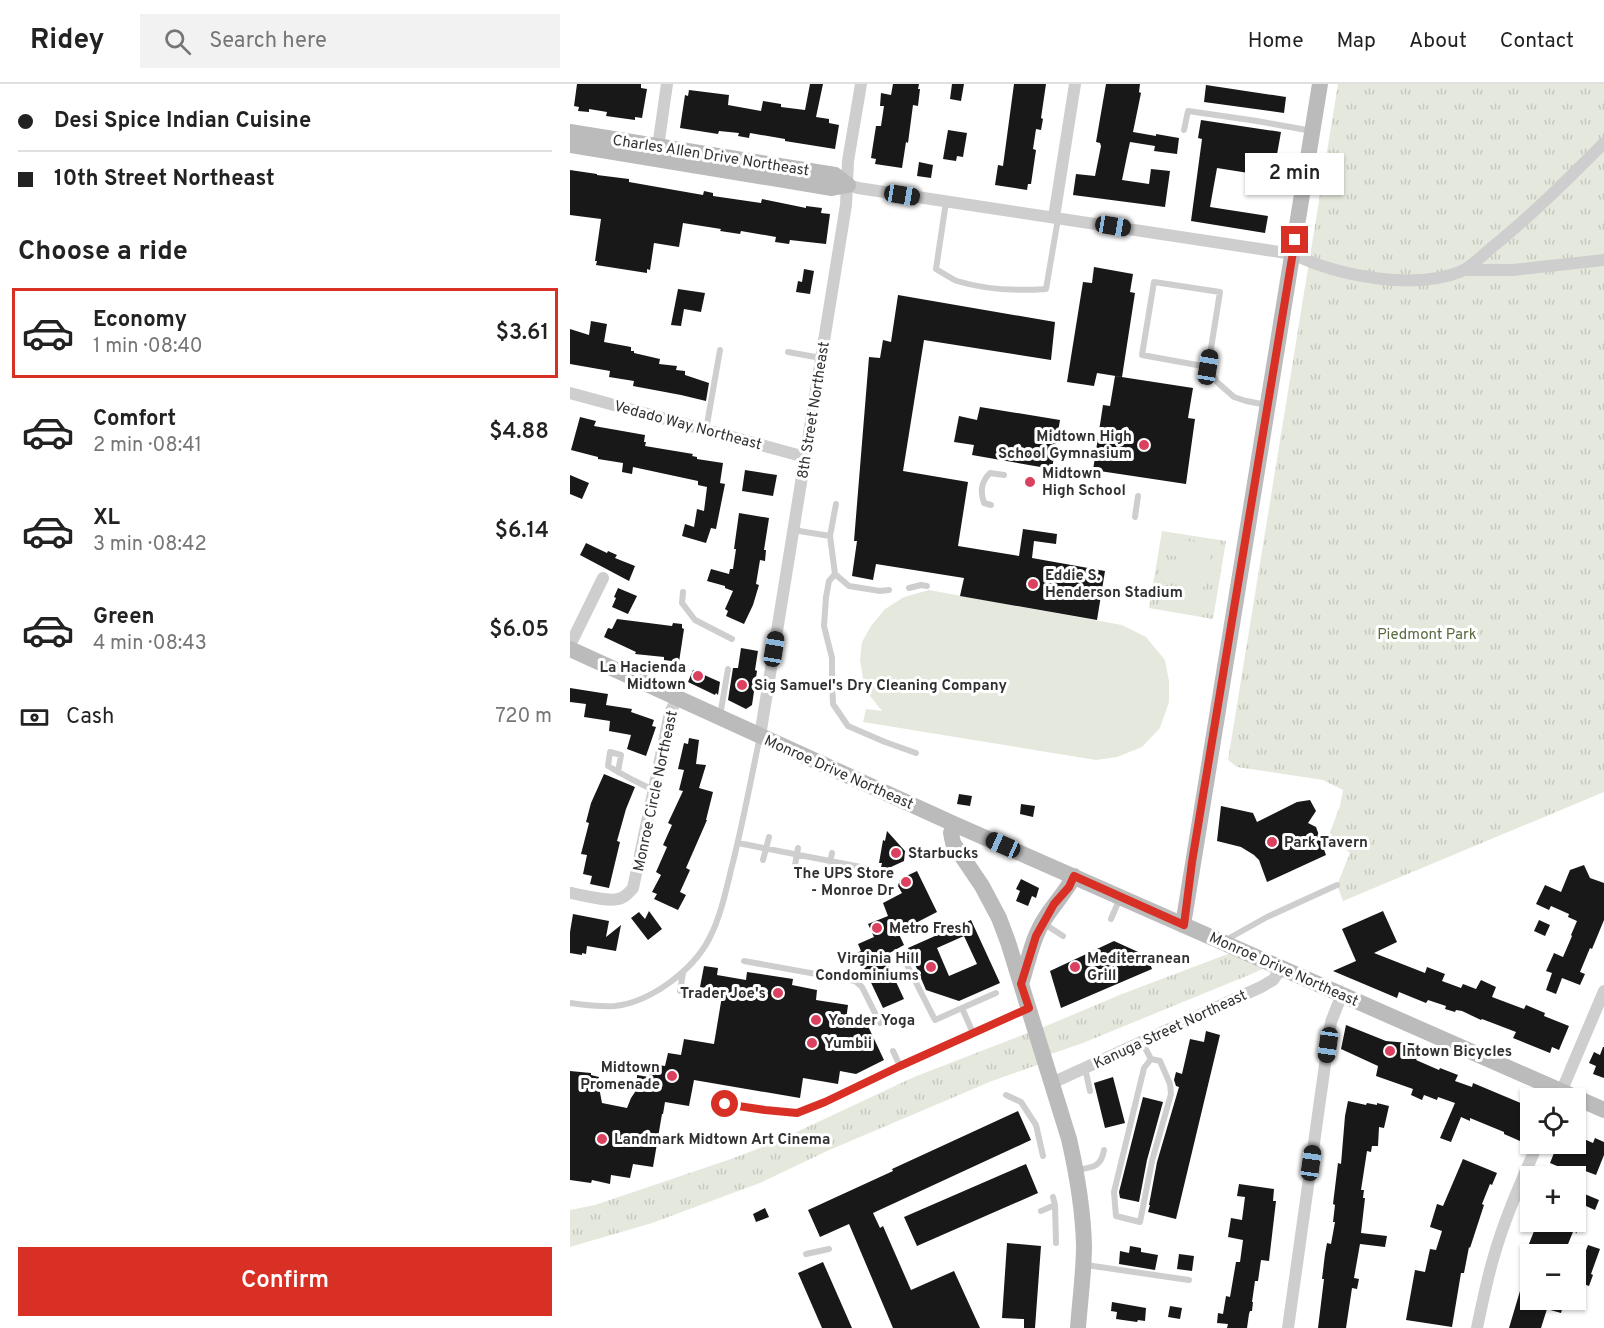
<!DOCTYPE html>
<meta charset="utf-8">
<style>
:root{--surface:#fff;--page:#f2f2f2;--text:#222;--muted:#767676;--line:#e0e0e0;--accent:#d93025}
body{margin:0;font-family:Overpass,sans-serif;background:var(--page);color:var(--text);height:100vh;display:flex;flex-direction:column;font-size:22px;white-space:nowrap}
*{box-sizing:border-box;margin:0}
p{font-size:20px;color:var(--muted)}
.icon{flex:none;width:33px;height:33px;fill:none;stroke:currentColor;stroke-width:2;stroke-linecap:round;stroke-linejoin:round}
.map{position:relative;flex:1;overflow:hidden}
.panel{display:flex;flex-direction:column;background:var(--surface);width:570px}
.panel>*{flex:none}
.banner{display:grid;align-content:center;height:132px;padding:0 18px;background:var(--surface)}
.buttons{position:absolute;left:950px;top:1004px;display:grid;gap:12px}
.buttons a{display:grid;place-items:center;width:66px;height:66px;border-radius:0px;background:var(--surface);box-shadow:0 2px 4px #0004;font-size:30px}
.end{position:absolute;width:27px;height:27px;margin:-14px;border:8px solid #d93025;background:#fff;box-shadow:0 0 0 3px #fff}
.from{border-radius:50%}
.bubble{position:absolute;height:42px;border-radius:0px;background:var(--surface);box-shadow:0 2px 4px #0004;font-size:20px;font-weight:600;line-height:42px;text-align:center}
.car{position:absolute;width:18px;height:36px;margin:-18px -9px;border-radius:8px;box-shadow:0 0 4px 2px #0007;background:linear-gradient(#222 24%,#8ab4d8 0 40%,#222 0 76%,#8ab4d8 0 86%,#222 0)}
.banner b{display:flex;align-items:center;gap:21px;height:57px;font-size:22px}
.banner b+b{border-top:2px solid var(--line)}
.banner i{width:15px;height:15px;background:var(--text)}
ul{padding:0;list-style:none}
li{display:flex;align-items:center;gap:18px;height:90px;margin:0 12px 9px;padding:0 6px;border:3px solid transparent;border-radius:0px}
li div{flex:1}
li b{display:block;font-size:22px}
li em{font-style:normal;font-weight:600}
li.on{border-color:var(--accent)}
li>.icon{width:54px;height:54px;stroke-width:1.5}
h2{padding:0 18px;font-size:27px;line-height:72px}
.pay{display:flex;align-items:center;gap:15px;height:66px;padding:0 18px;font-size:22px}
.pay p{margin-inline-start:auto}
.button{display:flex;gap:12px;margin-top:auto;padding:12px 18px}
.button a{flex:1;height:69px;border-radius:0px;background:var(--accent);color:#fff;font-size:24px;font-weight:600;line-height:69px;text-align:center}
header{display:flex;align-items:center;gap:36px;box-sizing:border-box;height:84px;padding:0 30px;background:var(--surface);border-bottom:2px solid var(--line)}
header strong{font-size:28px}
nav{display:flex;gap:33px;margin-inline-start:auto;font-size:21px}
.search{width:420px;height:54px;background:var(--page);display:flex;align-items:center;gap:15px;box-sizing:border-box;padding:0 21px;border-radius:0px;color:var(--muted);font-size:22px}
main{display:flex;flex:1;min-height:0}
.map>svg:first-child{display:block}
.park{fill:url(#park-tufts)}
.garden{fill:#e5e9dd}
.building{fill:#181818;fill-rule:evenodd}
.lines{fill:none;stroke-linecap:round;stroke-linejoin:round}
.lane{stroke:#cecece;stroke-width:6}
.street{stroke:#cecece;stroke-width:12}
.secondary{stroke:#bbb;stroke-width:16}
.route{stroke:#d93025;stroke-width:8}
.poi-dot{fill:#db405e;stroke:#fff;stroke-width:2}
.labels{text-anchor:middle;stroke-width:6;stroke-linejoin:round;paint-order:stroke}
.street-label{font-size:15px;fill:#313131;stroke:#fff}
.poi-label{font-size:15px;font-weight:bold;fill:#313131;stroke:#fff;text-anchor:start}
.park-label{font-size:15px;fill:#596a40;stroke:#fff}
</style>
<header>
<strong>Ridey</strong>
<div class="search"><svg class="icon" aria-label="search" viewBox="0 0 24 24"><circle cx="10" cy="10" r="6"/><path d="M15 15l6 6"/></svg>Search here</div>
<nav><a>Home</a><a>Map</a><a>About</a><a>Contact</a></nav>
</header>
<main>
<section class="panel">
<div class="banner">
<b><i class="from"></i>Desi Spice Indian Cuisine</b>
<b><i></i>10th Street Northeast</b>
</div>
<h2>Choose a ride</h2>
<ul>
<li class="on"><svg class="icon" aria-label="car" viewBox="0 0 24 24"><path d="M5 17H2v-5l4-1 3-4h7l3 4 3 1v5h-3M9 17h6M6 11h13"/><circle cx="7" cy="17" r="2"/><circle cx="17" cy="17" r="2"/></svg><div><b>Economy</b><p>1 min · 08:40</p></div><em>$3.61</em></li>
<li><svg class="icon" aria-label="car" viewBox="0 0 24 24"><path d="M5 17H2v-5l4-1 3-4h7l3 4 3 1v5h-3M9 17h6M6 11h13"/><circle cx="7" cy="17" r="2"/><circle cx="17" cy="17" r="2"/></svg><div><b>Comfort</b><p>2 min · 08:41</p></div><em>$4.88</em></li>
<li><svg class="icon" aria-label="car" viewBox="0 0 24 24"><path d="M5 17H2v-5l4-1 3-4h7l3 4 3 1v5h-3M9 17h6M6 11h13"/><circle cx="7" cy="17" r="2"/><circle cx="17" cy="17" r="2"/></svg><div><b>XL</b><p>3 min · 08:42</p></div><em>$6.14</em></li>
<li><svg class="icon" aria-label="car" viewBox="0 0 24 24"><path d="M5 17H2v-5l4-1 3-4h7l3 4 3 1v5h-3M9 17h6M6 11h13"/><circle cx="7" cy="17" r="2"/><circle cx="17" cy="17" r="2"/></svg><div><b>Green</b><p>4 min · 08:43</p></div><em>$6.05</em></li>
</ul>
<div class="pay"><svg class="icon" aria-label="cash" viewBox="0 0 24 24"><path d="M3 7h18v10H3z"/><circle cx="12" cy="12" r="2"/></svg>Cash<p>720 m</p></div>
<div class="button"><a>Confirm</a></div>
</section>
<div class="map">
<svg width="1034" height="1244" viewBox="0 0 1034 1244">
<defs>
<pattern id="park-tufts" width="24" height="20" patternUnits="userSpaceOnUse" patternTransform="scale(1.5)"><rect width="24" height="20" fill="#e5e9dd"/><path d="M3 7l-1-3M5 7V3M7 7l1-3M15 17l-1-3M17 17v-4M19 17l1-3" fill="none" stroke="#c5c8be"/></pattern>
</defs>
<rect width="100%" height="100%" fill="#fff"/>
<path class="park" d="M768,0H1034V708L773,817L767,801L780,769L759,751L770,722L773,706L753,696L667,683L658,676Z
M592,447L656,457L643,535L579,524Z
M663,868L697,883L679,891L513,959L478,971L469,945L552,910Z
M463,947L473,979L422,997L257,1067L190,1099L82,1139L0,1163V1126L25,1121L158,1076L203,1059L344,993Z"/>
<path class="garden" d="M602,454L642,461L640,478L599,471Z
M597,478L638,486L635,503L594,496Z
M593,503L634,511L630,528L590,521Z
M359,506L552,541L576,553L595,576L599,597V618L590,644L572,663L547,673L526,676L293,638L296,625L312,627L300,612L293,594L290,576L292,558L301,542L315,525L334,513Z"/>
<path class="building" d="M7,0H71V4L77,5L72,34L65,33V36L36,32L37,28L19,25V28L8,27L9,23L4,22Z
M240,0H253L246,33L259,35V39L269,41L265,65L221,58L215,57V55L180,49L179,54L168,52L169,49L149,47L148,50L110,44L115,11L118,12L119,6L159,11L158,21L191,27L193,17L211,20V23L235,26Z
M323,0H349L348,5H350L348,22L343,21L338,59L336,58L332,84L305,80L306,75L301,74L306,42H311L314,22H310L311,9L321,11Z
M382,0H394L391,17L380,15Z
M444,0H476L471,34L473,35L471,46L466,45L463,65L466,66L461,100H458L457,106L425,101L428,81L433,82Z
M536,0H570L569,8L571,9L563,48L586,52V50L609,54L607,70L584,67L585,62L560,58L558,67L552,96L579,100L581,85L600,87L595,123L503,111L506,90L525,92L531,62L530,59L526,58Z
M636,1L716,13L714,29L634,18Z
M631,36L711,48L703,93L647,84L640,123L698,132L695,149L621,137L632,55L628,54Z
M378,46L397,49L393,73L387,72L386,77L373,75Z
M349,78L363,81L361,94L347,92Z
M0,86L27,90V91L59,95V98L133,111L134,107L143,109V112L191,119L192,115L236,124V122L252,124L251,129L260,130L256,160L220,156L219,160L205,158L206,153L171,147L170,150L150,147L151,145L113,139L109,163L84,159L80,186L77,185V189L26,181L27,177H25L31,135L0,131Z
M524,183L563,190L560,208L565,209L552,293L527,289L524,302L497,298L513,198L522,199Z
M234,185L244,187L240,210L226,208L228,197L232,198Z
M108,205L135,209L131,228L114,225L111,242L101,241Z
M328,211L485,238L481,276L354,256L333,387L398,398L388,462L449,472L453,445L487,450L486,460L464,457L462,474L535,487L527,536L390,512L394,494L306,480L303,496L282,492L287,457H284L299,273L310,274L313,256L321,258Z
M21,237L37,240L34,258L61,263V267H64V269L90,275L89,280L107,282L106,286L115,287V291L139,299L136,317L111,311L63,302L64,297L39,293L40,287L0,280V245L19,251Z
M545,292L623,304L618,334L625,335L616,400L523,386L533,321L540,322Z
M410,323L490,336L482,385L402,371L404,361L384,358L389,332L407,336Z
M10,333L26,337L24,342L75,351L74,358H76L75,362L123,370L122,372L127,373V375L153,379L150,399L155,400L146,445L141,444L136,459L112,452L115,440L124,443L127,425L134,427L137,403L128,401V397L63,383L62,390L52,388L53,379L28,375V373L1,366Z
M175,386L207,391L203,412L172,407Z
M0,391L19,399L12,415L0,410Z
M169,429L199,434L194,466H196L195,477L190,476L186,500L189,501L183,521L174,540L156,532L158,527L155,525L163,507L155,504V502L137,497L141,485L159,490L160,485H163L166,465H164Z
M16,459L37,469L38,467L47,471L45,474L65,482L59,497L10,471Z
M48,504L67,512L58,530L42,523L46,514L44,513Z
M47,535L102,542L103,539L112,540V544L114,545L109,578L94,576V573L65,570L66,568L34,553L38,544L42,545Z
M171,564L188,567L185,586L187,587L182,621L176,625L158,616L163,584H168Z
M123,586L150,598L148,611L146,609L145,611L118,598Z
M0,604L38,610L36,621L62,625L61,628L84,636L82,642L86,643L76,672L57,665L61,651L39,647L40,637L14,633L16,620L0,618Z
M119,654L129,656L126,680L136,681L129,704L143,708L136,736H137L116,784L120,786L110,808L116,811L108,826L84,815L87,810L82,808L91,791L86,788L97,763L93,761L102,741L98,739L113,707L109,706L114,686L108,685L114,659L118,660Z
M34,690L65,703L56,725L47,757L50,758L39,804L20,800L22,792L13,790L17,771L11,770L19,739L16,738L21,719Z
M389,710L402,712L400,722L387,720Z
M740,716L746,727L738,739L746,743L756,771L697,798L689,776L684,771L671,763L647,757L651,722L683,729L687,738L727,718Z
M451,720L465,722L463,733L450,730Z
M317,747L335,767L334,777L310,788L312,779H309L313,756L315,757Z
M1014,781L1020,794L1034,799V836L1022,865L1020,864L1010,888L1015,890L1010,901L992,894L986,910L976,906L982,889L976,887L984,869L993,873L1002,852L1001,851L1007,837L998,833L999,830L981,822L979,826L966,820L975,801L991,808L1000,786Z
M347,787L367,828L328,848L334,861L314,872L334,915L313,924L287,869L291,867L288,860L304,853L298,840L318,832L313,819L332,809L328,802L330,795Z
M451,795L469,804L466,814L462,812L458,822L446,817L450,807L446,805Z
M79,827L92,845L78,856L61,834L69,828L75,835Z
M813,827L827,858L804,869L855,889L857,883L875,890L872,897L891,904L893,900L906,905L911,896L926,903L922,913L954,925L956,921L975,929L974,932L999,942L989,966L982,963L980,969L943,954L946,948L912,935L911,936L892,927L886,926L885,928L875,925L876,922L858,916L856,919L829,908L827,914L763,887L786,877L772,845Z
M3,830L39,837L36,853L51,841L46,867L17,862L16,870L12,869V871L0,869V848Z
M401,836L430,899L389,917L356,906L338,864ZM394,852L407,880L379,892L367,864Z
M969,836L980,841L975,852L964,847Z
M544,857L577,872L582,885L491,924L480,887Z
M134,882L148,884L147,891L176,896L177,888L223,895L222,901L247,906L246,916L278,921L276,936L297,940L314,976L286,990L270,987L268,1000L233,994L230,1014L124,996L119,1022L95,1018L93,1030H92L83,1083L63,1080L60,1094L41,1091L40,1100L22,1096L21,1099L0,1096V987L21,989V991L29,993L28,998L32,1019L57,1024L61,1014L65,1008L67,1002V991L79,993L81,980L95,982L98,969L111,971L114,955L144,960L152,912L134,909L135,904L130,903Z
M776,941L816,957L850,960L845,972L848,973L846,976L869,986L870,984L888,991L885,997L902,1003L903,999L960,1023V1044L956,1042L950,1057L934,1050V1048L900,1034V1037L891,1033L881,1058L870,1054L885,1019L868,1013L867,1016L854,1011L852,1016L841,1011L843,1005L806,992L808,982L771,965Z
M636,947L650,951L606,1135L578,1128L580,1121H579L587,1078L609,1003L606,1002L604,996L606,988L612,990L620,955L634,958Z
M1033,963H1034V994L1023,990L1026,982L1019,979L1024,968L1030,971Z
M543,993L555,1039L535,1044L524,999Z
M573,1013L593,1018L577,1076L569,1118L550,1114L549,1108Z
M778,1017L796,1021L797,1019L807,1021V1019L819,1022L814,1044L809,1043L808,1062H802L801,1068L797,1067L791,1106H794L793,1114H795L791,1149L817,1152L815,1163L790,1160L784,1194L789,1195L787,1205L782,1204L776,1244H748L754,1195H752L755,1170L757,1159L761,1160L765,1138H763L765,1121L763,1120L768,1079L771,1080L775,1032Z
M448,1027L461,1056L303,1129L310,1144L313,1142L341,1206L384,1187L410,1244H323L279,1140L250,1153L238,1126L323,1087L322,1085Z
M1005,1051L1023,1059L1025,1054L1034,1058V1071L1026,1091L1002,1082L999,1087L980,1079L988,1059H1005Z
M893,1075L927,1089L922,1101L920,1100L912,1120L914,1121L900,1164L899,1163L894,1189H891L882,1243L836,1236L845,1186L855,1188L860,1165L866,1166L872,1147L860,1143L867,1120L873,1122Z
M456,1080L468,1109L347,1162L334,1133Z
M669,1100L704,1105L703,1117H706L699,1177L691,1176L688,1197H685L682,1218H683L682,1227H680L679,1230L677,1244H657L658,1240L647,1239L648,1229L653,1230L656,1212L660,1213L666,1178H670L673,1156L658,1153L661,1134L672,1136L675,1113L667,1112Z
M1005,1106L1029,1116L1025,1126L1016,1122L1006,1150L1005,1143L994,1170H955L968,1137H1005Z
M195,1124L199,1133L186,1138L183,1130Z
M437,1159L471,1162L465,1244H454V1235L432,1234Z
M1018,1161L1030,1165L1021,1190L1023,1191L1019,1202L1008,1198L1016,1173L1014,1172Z
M560,1162L571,1164V1168L588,1171L585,1186L549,1180L550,1167L559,1169Z
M609,1170L624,1172L622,1187L607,1185Z
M253,1178L282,1244H252L228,1189Z
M958,1180H960V1215H995L991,1229L977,1225L971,1244H939Z
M542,1218L576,1224L575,1237L568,1236L567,1238L546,1235L547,1228L541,1227Z
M600,1222L612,1224L610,1235L598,1233Z"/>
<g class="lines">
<path class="lane" d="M614,46L618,27L687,37L742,47
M376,118L366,185C373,189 380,194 387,197C416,206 447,207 476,205L488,135
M218,268L251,274
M638,283L572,271L584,198L650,208L638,283L647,298L664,313L676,317L697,321
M136,346L150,266
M421,421L414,419C410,407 411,398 420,389L434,391
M565,433L568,412
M223,446L260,452L266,420
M260,452L265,490L279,502L310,507L319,506
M265,490L259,497L256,513L254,542L262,574V596L263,620L278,642L315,658L346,669
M339,504L351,501L357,502
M113,508L112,519L125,536L162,555
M150,632L158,585
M48,688L51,671L40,668L38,682C53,691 68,699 84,706
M168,759L291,783
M193,776L199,753
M225,781L228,764
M258,788L262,769
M541,835L550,814
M473,839L493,852
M654,857L697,833L767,801
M174,877L285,897L292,903L310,939
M335,877L365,936L392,924
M110,907L113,889
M0,919C15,921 30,923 45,922C81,918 123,886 139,855C151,832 156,806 162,782C173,739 181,695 190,652
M403,949L392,924L426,909
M572,958L581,975
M323,967L330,982L457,925
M581,975L590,977L600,1000L601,1010L582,1077L570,1138L546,1132L544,1108L574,984Z
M515,984L520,1007
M436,1011L451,1018L466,1041L473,1072
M155,1020L195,1026L227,1029L255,1018L304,995L330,982
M507,1086C522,1083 531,1084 534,1066
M483,1113L485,1121L486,1159
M471,1127L485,1121
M236,1170L259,1165
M516,1181L619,1196"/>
<path class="street" d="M87,70L97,0
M278,101L288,104L723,170C767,192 845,207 892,187C902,182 912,172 920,165C961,132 997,96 1034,59
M484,133L505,0
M893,186H943L1034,176
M0,309L235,373
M0,561L33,494
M190,652L276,121L278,77L291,0
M0,809C13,811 36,818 48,815C54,814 59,809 63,804L100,629L107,614
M482,999L691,903L703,896L712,884
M989,1013L1034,907
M718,1244L761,938L772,910
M907,1244C912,1220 917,1195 924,1172C935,1133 952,1096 968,1059"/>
<path class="secondary" d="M0,48L265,91L278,101
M0,61L262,104L278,101
M0,565L384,740L1034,1026
M384,740L381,749L383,759L412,802L429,834L438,858L499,1055C507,1090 513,1125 514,1161C514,1188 510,1216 508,1244
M613,841L750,0
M451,900C458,879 462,855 474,836C483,821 496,808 504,792"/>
</g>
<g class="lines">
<path class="route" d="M155,1020L195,1026L227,1029L255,1018L330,982L459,924L451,900L466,852L484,820L499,803L504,792L614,841L622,778L725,156"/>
</g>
<g class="poi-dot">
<circle cx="574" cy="361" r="6"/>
<circle cx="460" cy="398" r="6"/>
<circle cx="463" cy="500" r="6"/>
<circle cx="128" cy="592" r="6"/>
<circle cx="172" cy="601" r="6"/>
<circle cx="702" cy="758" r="6"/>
<circle cx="326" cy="769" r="6"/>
<circle cx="336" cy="798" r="6"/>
<circle cx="307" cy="844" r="6"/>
<circle cx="361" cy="883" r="6"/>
<circle cx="505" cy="883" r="6"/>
<circle cx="208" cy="909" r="6"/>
<circle cx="246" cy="936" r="6"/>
<circle cx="242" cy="959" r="6"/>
<circle cx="820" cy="967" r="6"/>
<circle cx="102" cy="992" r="6"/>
<circle cx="32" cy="1055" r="6"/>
</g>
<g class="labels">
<g class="street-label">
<text transform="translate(141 71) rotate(9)" y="5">Charles Allen Drive Northeast</text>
<text transform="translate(243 326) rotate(-81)" y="5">8th Street Northeast</text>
<text transform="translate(118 341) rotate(15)" y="5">Vedado Way Northeast</text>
<text transform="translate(269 688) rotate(24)" y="5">Monroe Drive Northeast</text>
<text transform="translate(85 707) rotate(-78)" y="5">Monroe Circle Northeast</text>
<text transform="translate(714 885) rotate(24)" y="5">Monroe Drive Northeast</text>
<text transform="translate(600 945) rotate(-25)" y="5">Kanuga Street Northeast</text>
</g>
<g class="poi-label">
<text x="562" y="357" text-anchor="end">Midtown High<tspan x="562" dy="17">School Gymnasium</tspan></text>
<text x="472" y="394">Midtown<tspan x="472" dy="17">High School</tspan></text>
<text x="475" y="496">Eddie S.<tspan x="475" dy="17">Henderson Stadium</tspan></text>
<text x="116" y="588" text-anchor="end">La Hacienda<tspan x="116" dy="17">Midtown</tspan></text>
<text x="184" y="606">Sig Samuel's Dry Cleaning Company</text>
<text x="714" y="763">Park Tavern</text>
<text x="338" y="774">Starbucks</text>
<text x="324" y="794" text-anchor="end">The UPS Store<tspan x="324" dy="17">- Monroe Dr</tspan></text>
<text x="319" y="849">Metro Fresh</text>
<text x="349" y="879" text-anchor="end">Virginia Hill<tspan x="349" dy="17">Condominiums</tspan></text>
<text x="517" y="879">Mediterranean<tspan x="517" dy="17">Grill</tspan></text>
<text x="196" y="914" text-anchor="end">Trader Joe's</text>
<text x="258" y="941">Yonder Yoga</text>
<text x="254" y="964">Yumbii</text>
<text x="832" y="972">Intown Bicycles</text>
<text x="90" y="988" text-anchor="end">Midtown<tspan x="90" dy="17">Promenade</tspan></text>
<text x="44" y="1060">Landmark Midtown Art Cinema</text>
</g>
<g class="park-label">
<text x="857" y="555">Piedmont Park</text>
</g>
</g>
</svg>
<div class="buttons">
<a><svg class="icon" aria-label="locate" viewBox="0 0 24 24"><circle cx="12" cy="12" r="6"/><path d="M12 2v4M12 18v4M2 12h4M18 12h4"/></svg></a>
<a>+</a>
<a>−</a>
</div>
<i class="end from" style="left:155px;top:1020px"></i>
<i class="end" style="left:725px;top:156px"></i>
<div class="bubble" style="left:675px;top:69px;width:99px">2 min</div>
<i class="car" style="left:332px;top:111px;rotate:99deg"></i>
<i class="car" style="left:543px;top:142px;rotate:99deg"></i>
<i class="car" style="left:638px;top:283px;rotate:9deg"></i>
<i class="car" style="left:204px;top:565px;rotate:9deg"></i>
<i class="car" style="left:433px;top:761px;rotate:294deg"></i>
<i class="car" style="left:758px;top:961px;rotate:188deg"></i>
<i class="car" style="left:741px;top:1079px;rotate:8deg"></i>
</div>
</main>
